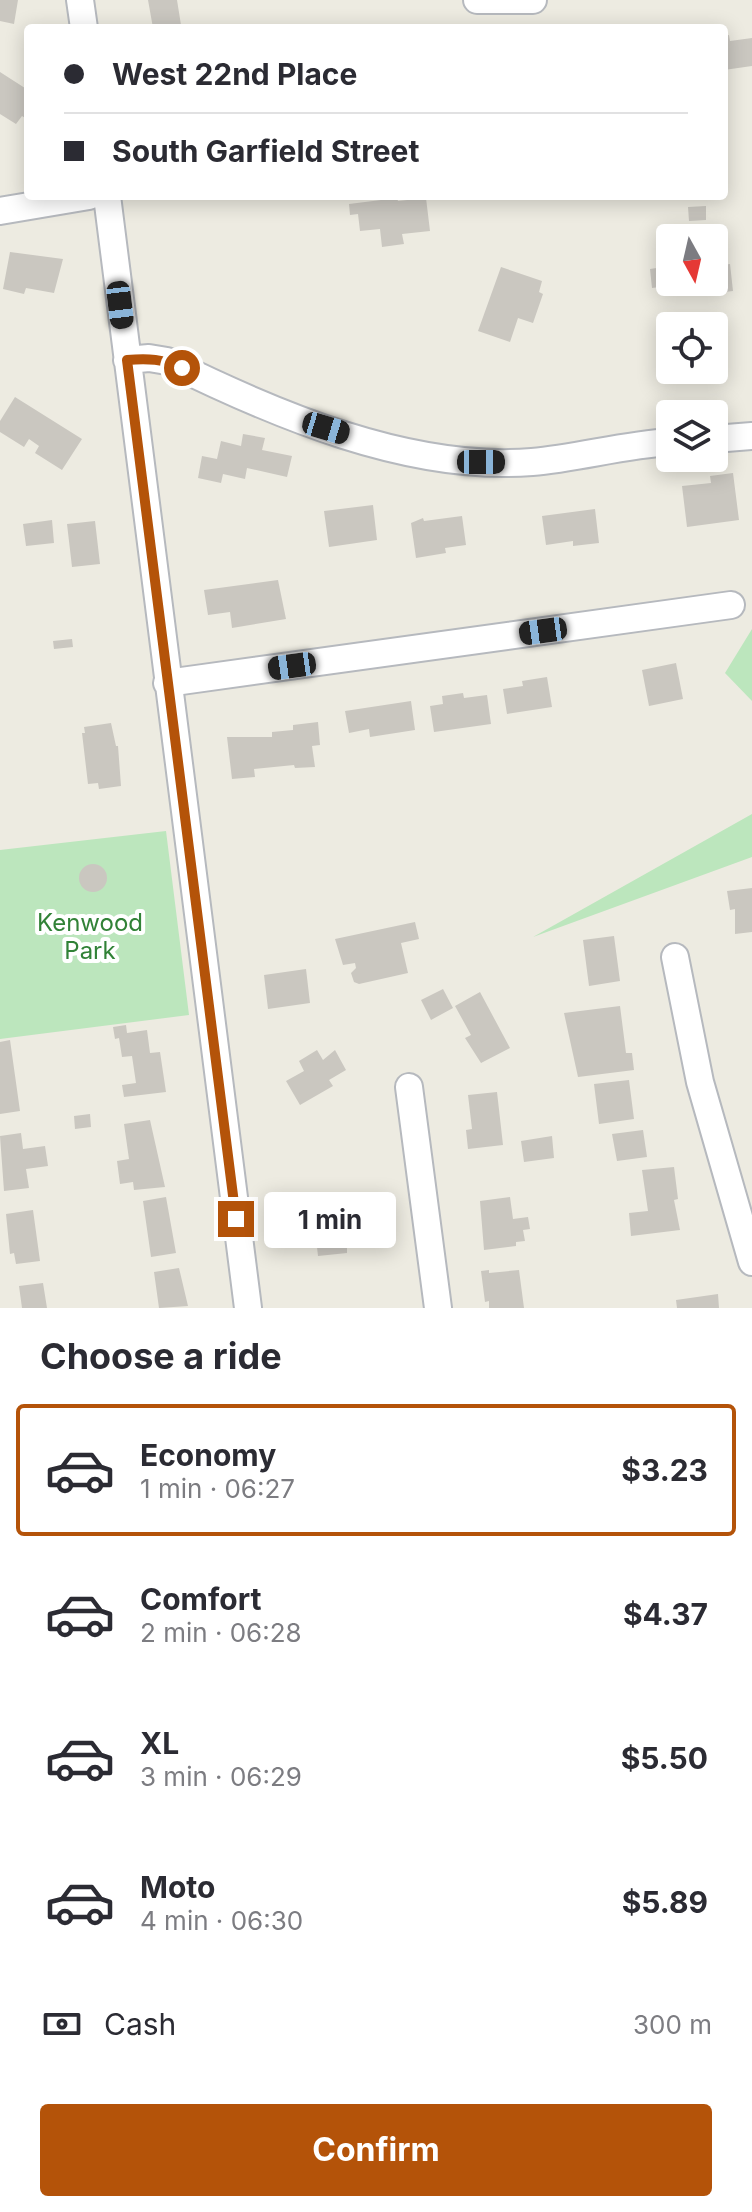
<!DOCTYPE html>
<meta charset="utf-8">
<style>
:root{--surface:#fff;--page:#f7f7f7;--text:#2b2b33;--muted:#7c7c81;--line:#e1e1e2;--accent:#b45309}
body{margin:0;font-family:Inter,sans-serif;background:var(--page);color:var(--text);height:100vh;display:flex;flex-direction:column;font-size:30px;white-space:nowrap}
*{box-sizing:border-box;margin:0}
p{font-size:26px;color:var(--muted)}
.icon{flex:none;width:44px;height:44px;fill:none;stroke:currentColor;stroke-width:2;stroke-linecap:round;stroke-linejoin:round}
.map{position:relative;height:1308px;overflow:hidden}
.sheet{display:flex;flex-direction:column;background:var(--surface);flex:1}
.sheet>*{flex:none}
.hud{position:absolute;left:24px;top:24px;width:704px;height:176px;border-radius:8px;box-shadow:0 4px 20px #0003;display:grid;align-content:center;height:176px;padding:0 40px;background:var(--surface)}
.needle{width:52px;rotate:172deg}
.tools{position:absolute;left:656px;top:224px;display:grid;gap:16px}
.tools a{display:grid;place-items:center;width:72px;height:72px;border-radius:8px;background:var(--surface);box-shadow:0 4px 20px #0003;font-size:40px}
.end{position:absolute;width:36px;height:36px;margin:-18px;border:10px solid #b45309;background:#fff;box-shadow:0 0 0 4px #fff}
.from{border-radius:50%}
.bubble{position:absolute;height:56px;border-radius:8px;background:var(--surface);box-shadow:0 4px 20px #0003;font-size:26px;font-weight:700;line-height:56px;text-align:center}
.car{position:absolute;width:24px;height:48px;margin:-24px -12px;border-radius:10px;box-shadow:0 0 6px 2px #0007;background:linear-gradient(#222 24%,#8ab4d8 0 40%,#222 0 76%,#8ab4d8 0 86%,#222 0)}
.hud b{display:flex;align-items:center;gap:28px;height:76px;font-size:30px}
.hud b+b{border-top:2px solid var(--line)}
.hud i{width:20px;height:20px;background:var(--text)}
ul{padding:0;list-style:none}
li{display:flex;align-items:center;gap:24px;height:132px;margin:0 16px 12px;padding:0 24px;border:4px solid transparent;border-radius:8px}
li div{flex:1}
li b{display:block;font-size:30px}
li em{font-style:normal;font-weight:700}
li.on{border-color:var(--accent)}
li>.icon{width:72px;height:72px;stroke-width:1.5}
h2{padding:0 40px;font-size:36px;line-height:96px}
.pay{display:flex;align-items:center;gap:20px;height:88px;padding:0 40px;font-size:30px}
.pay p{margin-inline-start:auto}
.action{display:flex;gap:16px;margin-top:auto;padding:16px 40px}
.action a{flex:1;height:92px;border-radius:8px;background:var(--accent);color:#fff;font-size:32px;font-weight:700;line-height:92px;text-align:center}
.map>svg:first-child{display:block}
.green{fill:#bce6bd}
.building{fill:#cac7c0}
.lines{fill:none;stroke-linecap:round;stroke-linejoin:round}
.minor-casing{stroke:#b6b9be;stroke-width:30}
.minor{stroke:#fff;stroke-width:26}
.route{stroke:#b45309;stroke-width:10}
.labels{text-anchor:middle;stroke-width:8;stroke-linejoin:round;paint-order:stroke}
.park-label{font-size:24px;fill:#318237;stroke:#fff}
</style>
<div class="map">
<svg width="752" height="1308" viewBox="0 0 752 1308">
<rect width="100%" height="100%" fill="#edebe1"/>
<path class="green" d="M752,629V701L725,673Z
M752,814V857L533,937Z
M166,831L189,1015L0,1039V850Z"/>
<path class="building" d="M0,0H18L14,24L0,21Z
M148,0H177L181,25L153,28Z
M729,35L730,41L752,38V66L724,70V36Z
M0,72L28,90V120L22,116L16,124L0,114Z
M397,198L398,201L426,198L430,231L402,234L404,244L382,247L380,229L360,231L358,214L350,215L349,204Z
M706,206V220L689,221L688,207Z
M10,252L63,259L54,293L26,288L24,294L3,289Z
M730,264L733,291L690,296L688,282H714V266Z
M670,266V282L684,284L652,288L650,269Z
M501,267L542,281L539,292L543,294L533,323L518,318L510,342L478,331Z
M15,397L82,439L62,470L35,453L39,446L29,439L24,447L0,432V421Z
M243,434L265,438L262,450L292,456L287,477L247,468L245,479L223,474L221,483L198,478L202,456L217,459L221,441L241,446Z
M733,473L739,520L687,527L682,486L711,483L710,476Z
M373,505L377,540L329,547L324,511Z
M595,509L599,543L573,546V541L546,545L542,516Z
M462,516L466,545L445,548L446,553L416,558L411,523L423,518L424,521Z
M52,520L54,543L26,546L23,524Z
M95,521L100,564L72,567L67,524Z
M278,580L286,619L232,628L230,612L208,615L204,590Z
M72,639L73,647L54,649L53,641Z
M676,663L683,699L649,706L642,670Z
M547,677L552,707L507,714L503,689L523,686L522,681Z
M463,693L464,698L487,695L491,724L434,732L430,706L443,704L442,696Z
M411,701L415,730L370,737L369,729L349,733L345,711Z
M318,722L320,745L312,746L315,767L295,768L294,765L254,769L255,777L232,779L227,737H272V732L293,730V725Z
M111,723L116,746H118L121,786L99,789L98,783L88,784L82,733H85L84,727Z
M79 878a14 14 0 1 1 28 0a14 14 0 1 1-28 0Z
M752,888V932L735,934V909L730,910L727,891Z
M415,922L419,939L401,943L408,973L359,984L354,982L351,973L356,968L355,963L343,965L335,939Z
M614,936L620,981L589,986L583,940Z
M306,969L310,1003L268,1009L264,975Z
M443,989L453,1008L431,1020L421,1000Z
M480,992L510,1048L481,1063L465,1038L471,1035L455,1006Z
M620,1006L626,1053H632L634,1070L578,1077L564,1013Z
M126,1025L127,1033L147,1030L150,1053L160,1052L166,1092L124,1097L122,1085L136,1083L132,1056L122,1057L119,1038L115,1039L113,1027Z
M10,1040L20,1111L0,1114V1042Z
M317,1050L323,1060L335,1050L346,1070L329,1080L333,1086L300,1105L286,1081L304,1071L299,1061Z
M629,1080L634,1119L599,1124L594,1084Z
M497,1092L503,1145L468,1149L466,1130L472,1129L468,1095Z
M90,1114L91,1127L75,1129L74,1116Z
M150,1120L165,1187L134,1190L133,1182L120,1184L117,1161L129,1159L124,1124Z
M643,1130L647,1157L617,1161L612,1134Z
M21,1133L23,1149L45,1146L48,1166L26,1169L29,1188L4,1191L0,1136Z
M552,1136L554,1158L524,1162L521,1141Z
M674,1167L678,1199L674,1200L680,1230L631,1236L629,1213L648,1211L642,1170Z
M166,1197L176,1253L151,1257L143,1201Z
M510,1197L513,1219L528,1217L530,1229L523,1230L525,1241L516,1242V1246L484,1250L480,1201Z
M345,1199L347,1221L380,1217L382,1243L347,1247V1253L318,1256L312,1203Z
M33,1210L40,1261L16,1264L14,1253L10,1254L6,1214Z
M179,1268L188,1306L159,1308L154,1272Z
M489,1270V1273L519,1270L524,1308H489V1301L485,1302L481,1271Z
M43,1283L47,1308H22L19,1286Z
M718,1294L719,1308H677L676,1300Z"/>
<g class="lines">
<defs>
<path id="minor" d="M80,0L84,28
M477,0H533
M107,196L248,1308
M0,211L89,196
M127,360L149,358L167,361C274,414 410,472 532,462C578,458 623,445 670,442
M714,439L752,436
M167,683L731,605
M675,957L700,1082L752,1262
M409,1087L438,1308"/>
</defs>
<use href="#minor" class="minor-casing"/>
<use href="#minor" class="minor"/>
</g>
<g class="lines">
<path class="route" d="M182,368C163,359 148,358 127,360L236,1219"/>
</g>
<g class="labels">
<g class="park-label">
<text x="90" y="931">Kenwood<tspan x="90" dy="28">Park</tspan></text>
</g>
</g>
</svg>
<div class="tools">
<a><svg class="needle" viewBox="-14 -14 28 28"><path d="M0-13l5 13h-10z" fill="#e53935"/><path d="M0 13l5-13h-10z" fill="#7c7c81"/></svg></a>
<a><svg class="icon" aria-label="locate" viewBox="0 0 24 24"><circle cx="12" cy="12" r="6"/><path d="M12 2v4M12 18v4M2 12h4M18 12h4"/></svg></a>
<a><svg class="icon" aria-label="layers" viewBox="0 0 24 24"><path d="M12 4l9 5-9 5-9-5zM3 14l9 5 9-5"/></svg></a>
</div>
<i class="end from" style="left:182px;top:368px"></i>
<i class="end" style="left:236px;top:1219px"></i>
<div class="bubble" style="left:264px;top:1192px;width:132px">1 min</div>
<i class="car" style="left:120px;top:305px;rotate:173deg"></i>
<i class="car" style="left:326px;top:428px;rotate:107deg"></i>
<i class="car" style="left:481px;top:462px;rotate:90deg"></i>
<i class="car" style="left:543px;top:631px;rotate:262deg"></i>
<i class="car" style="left:292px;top:666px;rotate:262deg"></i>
<div class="hud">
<b><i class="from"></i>West 22nd Place</b>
<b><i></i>South Garfield Street</b>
</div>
</div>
<section class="sheet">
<h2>Choose a ride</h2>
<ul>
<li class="on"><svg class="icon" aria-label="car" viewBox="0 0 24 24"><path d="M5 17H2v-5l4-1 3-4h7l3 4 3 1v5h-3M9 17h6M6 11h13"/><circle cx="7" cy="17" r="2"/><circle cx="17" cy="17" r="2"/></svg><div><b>Economy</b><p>1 min · 06:27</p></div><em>$3.23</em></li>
<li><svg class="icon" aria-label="car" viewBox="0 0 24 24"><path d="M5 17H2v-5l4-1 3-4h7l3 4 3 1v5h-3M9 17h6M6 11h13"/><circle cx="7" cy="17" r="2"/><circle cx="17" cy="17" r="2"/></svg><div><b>Comfort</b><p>2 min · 06:28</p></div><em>$4.37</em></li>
<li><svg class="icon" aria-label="car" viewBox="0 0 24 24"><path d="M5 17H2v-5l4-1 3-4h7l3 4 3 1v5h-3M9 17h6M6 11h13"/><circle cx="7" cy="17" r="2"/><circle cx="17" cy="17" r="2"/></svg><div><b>XL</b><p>3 min · 06:29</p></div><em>$5.50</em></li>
<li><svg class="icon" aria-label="car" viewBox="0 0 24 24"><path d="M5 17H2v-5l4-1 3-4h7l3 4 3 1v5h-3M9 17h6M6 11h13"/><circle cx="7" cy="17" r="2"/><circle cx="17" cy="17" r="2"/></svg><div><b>Moto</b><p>4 min · 06:30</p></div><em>$5.89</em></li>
</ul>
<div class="pay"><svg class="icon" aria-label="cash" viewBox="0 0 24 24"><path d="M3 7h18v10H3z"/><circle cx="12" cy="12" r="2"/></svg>Cash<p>300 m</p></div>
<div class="action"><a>Confirm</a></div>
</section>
